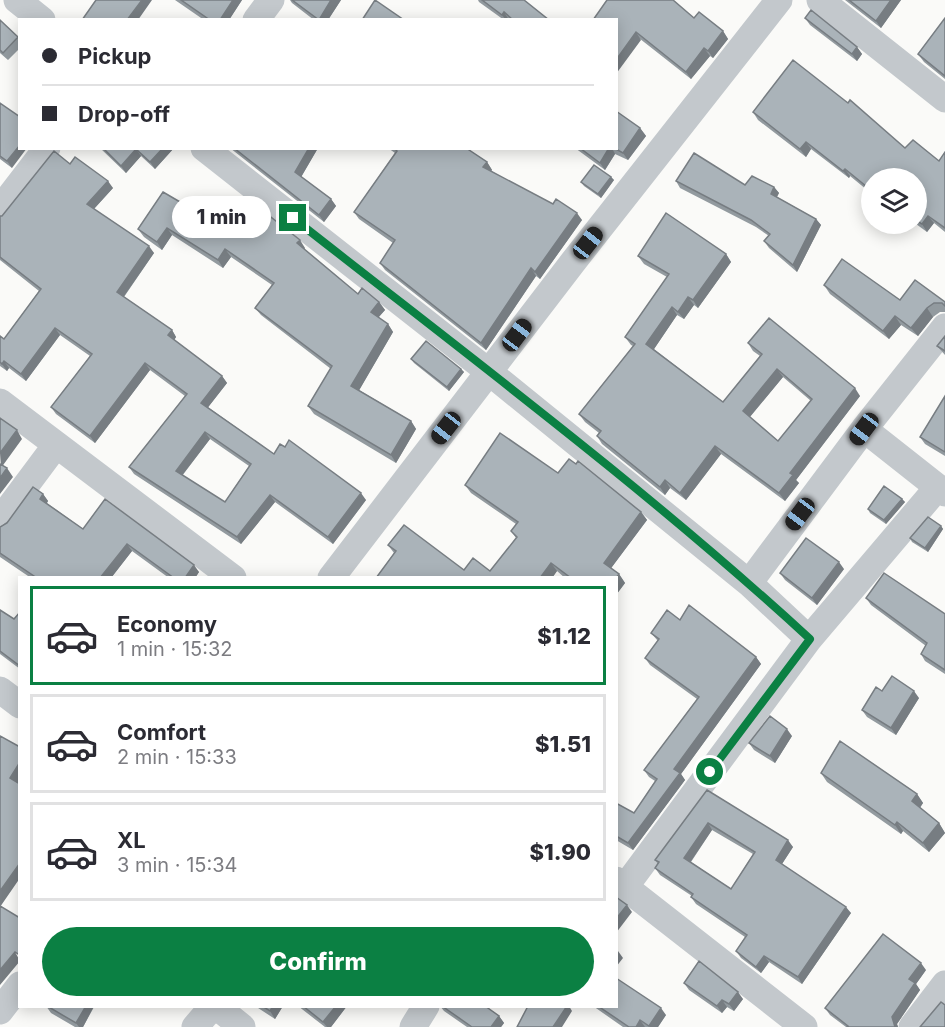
<!DOCTYPE html>
<meta charset="utf-8">
<style>
:root{--surface:#fff;--page:#f2f2f3;--text:#2b2b33;--muted:#7c7c81;--line:#e1e1e2;--accent:#0b8043}
body{margin:0;font-family:Inter,sans-serif;background:var(--page);color:var(--text);height:100vh;display:flex;flex-direction:column;font-size:22px;white-space:nowrap}
*{box-sizing:border-box;margin:0}
p{font-size:20px;color:var(--muted)}
.icon{flex:none;width:33px;height:33px;fill:none;stroke:currentColor;stroke-width:2;stroke-linecap:round;stroke-linejoin:round}
.map{position:relative;flex:1;overflow:hidden}
.drawer{position:absolute;left:18px;top:576px;width:600px;height:432px;display:flex;flex-direction:column;background:var(--surface);border-radius:0px;box-shadow:0 3px 15px #0003}
.drawer>*{flex:none}
.guide{position:absolute;left:18px;top:18px;width:600px;height:132px;border-radius:0px;box-shadow:0 3px 15px #0003;display:grid;align-content:center;height:132px;padding:0 24px;background:var(--surface)}
.buttons{position:absolute;left:861px;top:168px;display:grid;gap:12px}
.buttons a{display:grid;place-items:center;width:66px;height:66px;border-radius:50%;background:var(--surface);box-shadow:0 3px 15px #0003;font-size:30px}
.end{position:absolute;width:27px;height:27px;margin:-14px;border:8px solid #0b8043;background:#fff;box-shadow:0 0 0 3px #fff}
.from{border-radius:50%}
.bubble{position:absolute;height:42px;border-radius:21px;background:var(--surface);box-shadow:0 3px 15px #0003;font-size:20px;font-weight:800;line-height:42px;text-align:center}
.car{position:absolute;width:18px;height:36px;margin:-18px -9px;border-radius:8px;box-shadow:0 0 4px 2px #0007;background:linear-gradient(#222 24%,#8ab4d8 0 40%,#222 0 76%,#8ab4d8 0 86%,#222 0)}
.guide b{display:flex;align-items:center;gap:21px;height:57px;font-size:22px}
.guide b+b{border-top:2px solid var(--line)}
.guide i{width:15px;height:15px;background:var(--text)}
ul{padding:10px 0 0;list-style:none}
li{display:flex;align-items:center;gap:18px;height:99px;margin:0 12px 9px;padding:0 12px;border:3px solid var(--line);border-radius:0px}
li div{flex:1}
li b{display:block;font-size:22px}
li em{font-style:normal;font-weight:800}
li.active{border-color:var(--accent)}
li>.icon{width:54px;height:54px;stroke-width:1.5}
.primary-button{display:flex;gap:12px;margin-top:auto;padding:12px 24px}
.primary-button a{flex:1;height:69px;border-radius:36px;background:var(--accent);color:#fff;font-size:24px;font-weight:800;line-height:69px;text-align:center}
.map>svg:first-child{display:block}
.lines{fill:none;stroke-linecap:round;stroke-linejoin:round}
.minor{stroke:#c3c8cc;stroke-width:27}
.wall{fill:#929a9f;fill-rule:evenodd}
.shaded-wall{fill:#777d82}
.building{fill:#aab3b9;stroke:#777d82;stroke-width:1.5;fill-rule:evenodd}
.route{stroke:#0b8043;stroke-width:8}
</style>
<div class="map">
<svg width="945" height="1027" viewBox="0 0 945 1027">
<rect width="100%" height="100%" fill="#fafaf8"/>
<g class="lines">
<path class="minor" d="M17,0L42,20
M820,0L945,99
M256,20L271,0
M204,148L489,372L749,583
M0,209L47,148
M0,402L233,578
M864,429L945,493
M0,520L56,445
M331,578L573,262L779,0
M809,639L938,487
M0,690L20,705
M616,880L804,1027
M625,887L809,639L749,583L864,429L945,327
M216,1006L242,1027
M0,1011L20,985
M195,1027L213,1006
M413,1027L426,1006
M912,1027L945,984"/>
</g>
<path class="wall" d="M175,0H242L229,20H204Z
M290,0H341L328,20H314L292,3Z
M478,0H524L549,20H504L479,2Z
M845,0H901L881,28Z
M694,18L723,31L728,39L713,58L710,56L691,79L616,20Z
M805,18L857,47L862,54L857,61L810,25Z
M945,18V79L924,62L918,54Z
M0,20L20,39V48L8,60L0,53Z
M0,103L12,168L0,159Z
M753,112L905,148L939,161L945,152V232L934,223L927,232L916,224V178H872V194L850,176L849,178L811,149L806,157L758,120Z
M640,128L646,136L628,160L615,154L605,170L575,148H616Z
M100,148H174L155,169L141,156L126,173Z
M230,148H279L280,149L281,148H318L301,177L331,199L336,206L324,222Z
M388,148H466L487,162L492,170L491,171L582,220L540,279L536,276L486,350L385,270L380,263L393,243L359,219L354,212L395,153Z
M70,164L113,188L94,209L154,253L124,297L172,330L176,337L174,340L222,376L227,383L208,407L274,454L366,500L333,544L275,502L241,544L134,474L129,467L185,396L150,370L95,443L56,414L51,407L90,356L60,335L26,381L9,368L7,371L0,366V336L4,339L39,291L0,260V216H2ZM210,439L249,466L225,502L182,476Z
M611,177L614,180L601,198L584,186L581,182Z
M676,181L774,187L779,193L777,197L816,219L821,225L797,272L769,248L764,241L769,236L756,227L680,188Z
M163,192L233,233L305,248L304,249L358,294L379,302L385,310L378,318L388,324L393,332L359,390L411,421L416,429L396,463L314,414L308,406L331,369L261,315L255,308L272,285L231,257L223,268L172,235L162,250L144,237L138,229Z
M726,254L731,262L698,308L694,305L684,319L677,315L654,349L723,402L760,356L753,351L748,343L860,396L796,480L799,483L785,501L721,454L686,500L670,488L665,495L602,444L597,436L599,433L585,422L579,414L633,346L631,345L625,337L667,277L644,264L638,256ZM783,377L811,401L778,441L750,417Z
M824,285L900,300L945,302V312H940L933,317L918,336L901,325L889,339L830,294Z
M945,336V355L937,346Z
M411,359L461,369L464,372L449,391L414,363Z
M945,396V456L925,444L920,437Z
M558,473L641,512L647,520L611,568L619,574L625,583L616,595V578H565L557,571L552,578H376L394,553L388,545L464,570L490,571L516,538L511,531L516,524L471,493L465,485Z
M43,494L48,501L47,503L83,529L105,499L199,572L195,578H169L132,551L111,578H31L0,557V527Z
M902,499L905,502L886,524L870,513L868,509Z
M941,526L943,529L928,552L912,542L910,538Z
M844,569L817,605L785,580L780,573Z
M866,598L945,614V674L925,661L921,654L926,646L871,605Z
M0,610L14,619L20,612V669L0,654Z
M680,620L756,657L761,664L681,774L685,780L633,850L616,840V803L634,813L655,781L649,777L644,770L697,699L650,665L645,658L658,641L651,633Z
M882,691L919,698L896,735L867,717L862,710Z
M792,736L775,763L754,750L749,743Z
M821,773L917,794L923,803L920,808L939,823L945,833L929,852L903,831L901,834L827,782Z
M707,790L793,847L782,864L851,913L802,984L769,962L761,973L741,958L736,951L745,937L696,904L691,897L692,896L660,875L655,868L658,864L655,860ZM712,830L753,854L731,889L691,862Z
M926,970L916,984L920,990L897,1024L898,1027H846L830,1015L825,1008Z
M684,983L743,999L734,1011L727,1007L722,1013L689,990Z
M46,1006L94,1007L83,1027H75L51,1013Z
M255,1006H283L275,1019Z
M298,1006H347L331,1027H325Z
M440,1006H485L499,1016L504,1023L501,1027H467L444,1011Z
M593,1006H616L666,1015L658,1027H623Z"/>
<path class="shaded-wall" d="M142,0H152L138,20H127Z
M233,0H242L229,20H220Z
M331,0H341L328,20H319Z
M891,0H901L881,28L876,21Z
M504,12L509,20H506L502,15Z
M723,31L728,39L713,58L708,51Z
M636,32L641,40L616,74V60Z
M857,47L862,54L857,61L852,54Z
M704,48L710,56L691,79L686,72Z
M640,128L646,136L628,160L623,153Z
M806,142L811,149L806,157L800,149Z
M20,145V148H27L12,168L7,161Z
M163,148H174L155,169L150,162Z
M309,148H318L300,179L295,172Z
M609,148H612L615,154L605,170L600,163Z
M136,149L141,156L126,173L121,166Z
M487,162L492,170L488,174L483,167Z
M845,169L850,176L849,178L843,171Z
M611,177L614,180L601,198L598,194Z
M108,181L113,188L92,211L87,204Z
M774,187L779,193L775,200L771,194Z
M331,199L336,206L324,222L319,215Z
M577,213L582,220L540,279L535,272Z
M928,216L934,223L927,232L922,224Z
M816,219L821,225L797,272L793,265Z
M167,228L172,235L162,250L157,242Z
M300,240L305,248L303,251L297,243Z
M149,246L154,253L122,299L117,292Z
M225,249L231,257L223,268L218,260Z
M726,254L731,262L698,308L693,300Z
M531,268L536,276L486,350L481,343Z
M688,297L694,305L684,319L678,312Z
M379,302L385,310L376,320L371,312Z
M672,307L677,315L652,352L646,344Z
M927,308L933,317L918,336L911,328Z
M895,316L901,325L889,339L883,331Z
M388,324L393,332L357,394L351,386Z
M55,328L60,335L26,381L21,374Z
M172,330L176,337L173,342L168,335Z
M4,361L9,368L7,371L2,364Z
M145,363L150,370L95,443L90,436Z
M461,369L464,372L449,391L447,387Z
M777,369L783,377L748,419L743,411Z
M222,376L227,383L206,410L201,403Z
M855,388L860,396L796,480L799,483L785,501L779,493L790,473Z
M411,421L416,429L396,463L391,455Z
M17,430L22,439L1,468L0,453Z
M205,432L210,439L180,478L176,471Z
M715,446L721,454L686,500L680,493Z
M7,468L13,477L0,494V478Z
M665,480L670,488L665,495L660,487Z
M361,493L366,500L333,544L328,537Z
M43,494L48,501L45,506L40,499Z
M270,495L275,502L241,544L237,537Z
M902,499L905,502L886,524L884,520Z
M641,512L647,520L609,571L604,563Z
M941,526L943,529L928,552L925,548Z
M127,544L132,551L111,578H100Z
M839,562L844,569L817,605L812,598Z
M551,563L557,571L552,578H540Z
M194,565L199,572L195,578H185Z
M619,574L625,583L616,595V578Z
M756,657L761,664L681,774L685,780L633,850L628,843L674,769Z
M914,691L919,698L896,735L891,728Z
M787,729L792,736L775,763L770,756Z
M20,762V779L16,786L10,778Z
M917,794L923,803L918,810L912,801Z
M897,822L903,831L901,834L895,825Z
M708,823L712,830L689,864L684,858Z
M939,823L945,833L929,852L923,843Z
M788,840L793,847L780,867L776,860Z
M20,863V878L0,907V891Z
M627,905L632,912L616,933V919Z
M846,907L851,913L802,984L798,977Z
M618,951L623,958L616,967V953Z
M15,952L20,961L0,985V970Z
M764,956L769,962L761,973L756,967Z
M921,963L926,970L916,984L920,990L897,1024L898,1027H895L892,1017L909,979Z
M738,992L743,999L734,1011L729,1004Z
M722,1000L727,1007L722,1013L717,1006Z
M86,1006H94L83,1027H79L76,1023Z
M273,1006H283L275,1019L270,1011Z
M336,1006H347L331,1027H327L323,1022Z
M567,1006H569L572,1011L562,1027H553Z
M661,1008L666,1015L658,1027H650L649,1026Z
M499,1016L504,1023L501,1027H491Z
M640,1020L645,1027H636Z"/>
<path class="building" d="M96,0H142L127,20H82Z
M181,0H233L220,20H210Z
M292,0H331L319,20Z
M375,0L404,20H362Z
M482,0H524L549,20H513L504,12L502,15Z
M607,0H673L694,18L699,12L723,31L708,51L704,48L686,72L636,32L616,60V20H593Z
M849,0H891L876,21Z
M811,10L857,47L852,54L805,18Z
M945,18V76L918,54Z
M0,20L18,37L3,53L0,50Z
M793,60L848,103L850,100L905,148L913,140L939,161L945,152V228L928,216L922,224L916,220V178H872V191L845,169L843,171L806,142L800,149L753,112Z
M0,103L20,117V145L7,161L0,156Z
M616,111L640,128L623,153L614,148H616Z
M103,148H163L150,162L136,149L121,166Z
M234,148H279L280,149L281,148H309L295,172L331,199L319,215Z
M394,148H466L487,162L483,167L553,204L556,199L577,213L535,272L531,268L481,343L380,263L395,240L354,212L397,151Z
M580,148H609L600,163Z
M54,151L70,164L75,157L108,181L87,204L149,246L117,292L172,330L168,335L222,376L201,403L274,454L280,444L285,447L289,440L361,493L328,537L270,495L237,537L129,467L187,394L145,363L90,436L51,407L92,354L55,328L21,374L4,361L2,364L0,362V336L4,339L41,289L0,257V216H2ZM205,432L251,464L225,502L176,471Z
M694,153L745,185L752,176L774,187L771,194L816,219L793,265L764,241L770,234L751,220L676,181Z
M594,165L611,177L598,194L581,182Z
M163,192L233,233L253,203L300,240L297,243L358,294L362,288L379,302L371,312L388,324L351,386L411,421L391,455L308,406L332,366L255,308L274,283L225,249L218,260L167,228L157,242L138,229Z
M666,213L726,254L693,300L688,297L678,312L672,307L646,344L723,402L762,354L748,343L769,318L855,388L790,473L793,475L779,493L715,446L680,493L665,480L660,487L597,436L601,431L579,414L635,344L625,337L669,274L638,256ZM777,369L812,399L778,441L743,411Z
M842,259L900,300L915,280L945,302V306L942,303H934L927,308L911,328L895,316L883,331L824,285Z
M945,336V351L937,346Z
M426,341L461,369L447,387L411,359Z
M945,396V452L920,437Z
M0,418L17,430L0,453Z
M500,433L558,473L569,459L576,464L578,461L641,512L604,563L619,574L616,578H571L551,563L540,578H376L396,551L388,545L404,525L464,570L473,558L490,571L517,537L511,531L518,522L465,485Z
M0,464L7,468L0,478Z
M884,486L902,499L884,520L868,509Z
M33,487L43,494L40,499L83,529L105,499L194,565L185,578H174L127,544L100,578H37L0,553V527L7,523Z
M928,517L941,526L925,548L910,538Z
M806,538L839,562L812,598L780,573Z
M884,573L945,614V670L921,654L927,643L866,598Z
M689,605L756,657L674,769L680,773L628,843L616,836V803L634,813L657,779L644,770L699,697L645,658L659,639L651,633L667,610L680,620Z
M0,610L14,619L20,612V666L0,651Z
M892,676L914,691L891,728L862,710L876,687L882,691Z
M770,716L787,729L770,756L749,743Z
M0,736L20,747V762L10,778L20,784V863L0,891Z
M840,741L917,794L912,801L939,823L923,843L897,822L895,825L821,773Z
M707,790L788,840L776,860L846,907L798,977L764,956L756,967L736,951L747,935L691,897L693,894L655,868L659,862L655,860ZM708,823L755,852L731,889L684,858Z
M616,897L627,905L616,919Z
M0,906L20,918V951L18,954L15,952L0,970Z
M883,934L921,963L909,979L915,983L892,1017L895,1027H847L848,1026L825,1008Z
M699,961L738,992L729,1004L722,1000L717,1006L684,983Z
M616,978L661,1008L649,1026L640,1020L636,1027H629L598,1006H616Z
M941,1002L945,1005V1027H920Z
M47,1006H86L76,1023Z
M262,1006H273L270,1011Z
M303,1006H336L323,1022Z
M442,1006H485L499,1016L491,1027H472Z
M528,1006H567L553,1027H517Z"/>
<g class="lines">
<path class="route" d="M293,218C467,355 647,489 810,639L710,772"/>
</g>
</svg>
<div class="buttons">
<a><svg class="icon" aria-label="layers" viewBox="0 0 24 24"><path d="M12 4l9 5-9 5-9-5zM3 14l9 5 9-5"/></svg></a>
</div>
<i class="end from" style="left:710px;top:772px"></i>
<i class="end" style="left:293px;top:218px"></i>
<div class="bubble" style="left:172px;top:196px;width:99px">1 min</div>
<i class="car" style="left:588px;top:243px;rotate:38deg"></i>
<i class="car" style="left:517px;top:335px;rotate:37deg"></i>
<i class="car" style="left:446px;top:428px;rotate:218deg"></i>
<i class="car" style="left:864px;top:429px;rotate:217deg"></i>
<i class="car" style="left:800px;top:514px;rotate:217deg"></i>
<div class="guide">
<b><i class="from"></i>Pickup</b>
<b><i></i>Drop-off</b>
</div>
<section class="drawer">
<ul>
<li class="active"><svg class="icon" aria-label="car" viewBox="0 0 24 24"><path d="M5 17H2v-5l4-1 3-4h7l3 4 3 1v5h-3M9 17h6M6 11h13"/><circle cx="7" cy="17" r="2"/><circle cx="17" cy="17" r="2"/></svg><div><b>Economy</b><p>1 min · 15:32</p></div><em>$1.12</em></li>
<li><svg class="icon" aria-label="car" viewBox="0 0 24 24"><path d="M5 17H2v-5l4-1 3-4h7l3 4 3 1v5h-3M9 17h6M6 11h13"/><circle cx="7" cy="17" r="2"/><circle cx="17" cy="17" r="2"/></svg><div><b>Comfort</b><p>2 min · 15:33</p></div><em>$1.51</em></li>
<li><svg class="icon" aria-label="car" viewBox="0 0 24 24"><path d="M5 17H2v-5l4-1 3-4h7l3 4 3 1v5h-3M9 17h6M6 11h13"/><circle cx="7" cy="17" r="2"/><circle cx="17" cy="17" r="2"/></svg><div><b>XL</b><p>3 min · 15:34</p></div><em>$1.90</em></li>
</ul>
<div class="primary-button"><a>Confirm</a></div>
</section>
</div>
